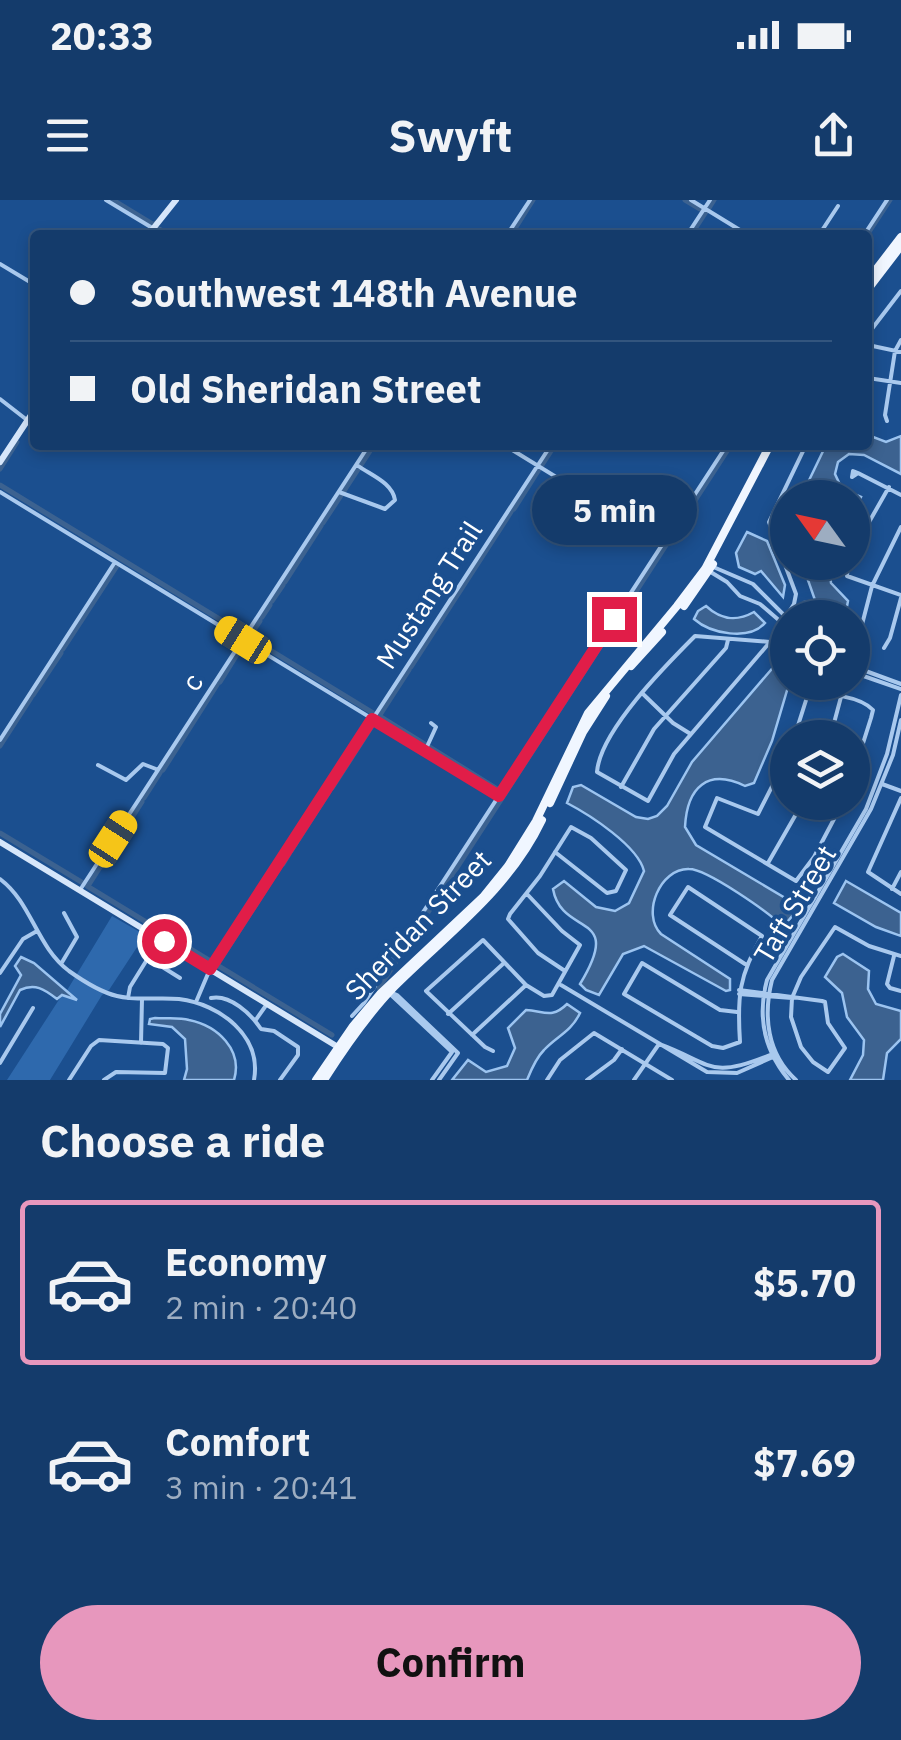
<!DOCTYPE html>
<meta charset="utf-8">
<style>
:root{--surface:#143b6b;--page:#214673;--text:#f1f3f6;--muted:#9dadc1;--line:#33557e;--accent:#e797bd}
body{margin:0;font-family:"IBM Plex Sans",sans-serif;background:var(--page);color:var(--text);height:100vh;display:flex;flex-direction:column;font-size:38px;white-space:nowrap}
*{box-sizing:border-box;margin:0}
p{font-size:32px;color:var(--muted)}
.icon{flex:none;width:55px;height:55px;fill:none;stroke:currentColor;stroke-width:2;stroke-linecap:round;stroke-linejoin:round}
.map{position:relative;height:880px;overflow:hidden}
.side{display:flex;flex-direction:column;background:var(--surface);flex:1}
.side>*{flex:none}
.top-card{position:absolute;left:30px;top:30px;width:842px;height:220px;border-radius:10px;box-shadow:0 5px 15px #0003,0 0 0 2px var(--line);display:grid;align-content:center;height:220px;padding:0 40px;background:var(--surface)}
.needle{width:65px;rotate:303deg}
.controls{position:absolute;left:770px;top:280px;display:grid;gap:20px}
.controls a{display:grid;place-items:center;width:100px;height:100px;border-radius:50%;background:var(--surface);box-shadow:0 5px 15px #0003,0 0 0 2px var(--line);font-size:50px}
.end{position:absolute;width:45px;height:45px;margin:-22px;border:12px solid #e11d48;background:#fff;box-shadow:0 0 0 5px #fff}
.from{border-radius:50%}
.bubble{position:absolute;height:70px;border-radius:35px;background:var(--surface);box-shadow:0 5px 15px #0003,0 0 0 2px var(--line);font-size:32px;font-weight:800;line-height:70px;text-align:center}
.car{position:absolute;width:30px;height:60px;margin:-30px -15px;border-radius:12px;box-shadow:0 0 8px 2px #0007;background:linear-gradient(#f5c518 24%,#345 0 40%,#f5c518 0 76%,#345 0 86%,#f5c518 0)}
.top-card b{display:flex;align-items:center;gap:35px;height:95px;font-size:38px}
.top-card b+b{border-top:2px solid var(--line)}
.top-card i{width:25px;height:25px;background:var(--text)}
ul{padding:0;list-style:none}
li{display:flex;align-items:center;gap:30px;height:165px;margin:0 20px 15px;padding:0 20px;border:5px solid transparent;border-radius:10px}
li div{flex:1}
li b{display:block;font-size:38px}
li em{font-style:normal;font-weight:800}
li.active{border-color:var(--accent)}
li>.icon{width:90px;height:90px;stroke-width:1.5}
h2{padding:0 40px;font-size:45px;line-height:120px}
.action{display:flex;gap:20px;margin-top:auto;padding:20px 40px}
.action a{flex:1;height:115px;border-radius:60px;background:var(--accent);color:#111;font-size:40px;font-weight:800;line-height:115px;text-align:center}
.status{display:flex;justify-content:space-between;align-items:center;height:70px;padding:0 50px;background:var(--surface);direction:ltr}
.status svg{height:28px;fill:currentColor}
header{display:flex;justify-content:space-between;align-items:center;height:130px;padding:0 40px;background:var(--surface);font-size:45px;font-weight:800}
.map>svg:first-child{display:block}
.green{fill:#2e69ad}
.water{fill:#3c6290;stroke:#9cc4f0;stroke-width:2.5}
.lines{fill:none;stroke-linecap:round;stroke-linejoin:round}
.canal{stroke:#3c6290;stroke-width:5}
.street{stroke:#a9c9ee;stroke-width:4}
.secondary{stroke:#d6e6fa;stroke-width:6}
.primary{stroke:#f0f6ff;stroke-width:8}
.route{stroke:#e11d48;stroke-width:12}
.labels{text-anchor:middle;stroke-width:8;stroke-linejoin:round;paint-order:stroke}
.street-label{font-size:28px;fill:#fff;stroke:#1b4f8f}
</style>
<div class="status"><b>20:33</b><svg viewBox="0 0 49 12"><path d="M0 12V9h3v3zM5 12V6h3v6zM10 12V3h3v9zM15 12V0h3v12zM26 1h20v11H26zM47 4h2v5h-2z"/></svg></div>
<header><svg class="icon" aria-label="menu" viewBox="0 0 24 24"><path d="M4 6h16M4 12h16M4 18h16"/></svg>Swyft<svg class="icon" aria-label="share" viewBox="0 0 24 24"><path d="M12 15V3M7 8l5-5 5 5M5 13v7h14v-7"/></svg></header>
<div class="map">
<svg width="901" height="880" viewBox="0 0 901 880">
<rect width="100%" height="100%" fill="#1b4f8f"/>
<path class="green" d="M112,716L145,735L109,790L102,795L50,880H7L62,795L77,800L66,792Z"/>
<path class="water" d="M868,227L873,237L886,242L901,236V274L864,255L849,254L838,262L835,274L842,289L861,297L853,313L852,298L801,297L826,245H868Z
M747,332L767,341L785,385L783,397L761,371L755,374L739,367L736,353Z
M802,363H829L831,383L848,401L845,417H800L804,402L815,400Z
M706,406C721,420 736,422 754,412L765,423C749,441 711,434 694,419L698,411Z
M784,443L787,444L788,487L772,541L754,583L745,586C708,568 687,587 685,627L696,645L797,705L798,709L783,727C770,713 707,669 689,669C660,668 641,714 661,734L730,779V790L726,791L644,746L623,754L599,795L586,790L580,784C625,710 562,738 553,689L564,681L596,707L615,711L629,703L644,671C638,646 590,615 567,603L573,587L581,585L636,617L648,619L657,616L667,606L692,562L782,457L781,447Z
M846,681L901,713V736L876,727L834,703Z
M843,754L869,771L868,789L876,804L901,811V839L887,853L883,880H850L863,855L864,840L847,817L842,793L825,777L837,757Z
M21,757L34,763L77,800L62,795L57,799C44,789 35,783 20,790L0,827V814L21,775L15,766Z
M567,804L580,813C571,832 557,836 544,850C536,858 531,870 527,880H452L468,860L486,872L507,866L515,848L508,828L526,810C544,811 552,819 567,804Z
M155,818C166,819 179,817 189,820C218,826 243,850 234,880H184L187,869L185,839L172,827L149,824L150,819Z"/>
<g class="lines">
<path class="canal" d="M113,0L154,25L156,23
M685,0L700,9
M709,8L714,0
M159,29L170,35
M152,35L153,34
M511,35L533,0
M691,35L706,12
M867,35L890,0
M542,265L555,245
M0,269L17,242
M0,285L244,434
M514,309L540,268
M323,323L374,245
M285,382L321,326
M272,401L283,385
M262,417L270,405
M260,421L249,437L373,513
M63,449L117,366
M411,467L511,312
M220,482L243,445
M33,495L61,453
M378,515L499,590
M378,518L409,470
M0,546L31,498
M163,570L217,485
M332,588L374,523
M144,598L160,573
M0,633L83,683
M291,651L329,592
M283,664L289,654
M87,686L332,835
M88,686L142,602
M217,765L280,667
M379,788L731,245"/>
<path class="street" d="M106,0L164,35
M691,0L748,35
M507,35L530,0
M687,35L710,0
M819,35L838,6
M864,35L887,0
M0,64L35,85
M868,134L901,91
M868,145L901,152
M868,178L901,183
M0,199L27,220
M887,221L885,215L895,151L901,140
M504,245L662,342
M858,273L853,271L852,277L858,273L901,295
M0,292L499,596
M339,292L385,309L395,300C392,282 370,275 357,265
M852,352L889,287
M848,362L847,376L901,395
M711,366L753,384L788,419
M709,371L727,382L740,396L760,404L788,428
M770,442L695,436C666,465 600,531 597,572L648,601L674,554L770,442L794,404L796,394L769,322L806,245
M884,448L890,438L901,398
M852,463L872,386L901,327
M852,466L901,484
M852,472L901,489
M643,494L673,523L689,533
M794,538L808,494C827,493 860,496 873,510L871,518L852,578
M830,538L845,482
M0,540L115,362
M425,551L436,527L431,523
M788,555L758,614L717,598L705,627L796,681L814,657L843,602
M98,565L126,580L143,564L156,569
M882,584L901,591
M621,587L654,529L726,448L728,440
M901,598L868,672L901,694
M555,652L607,693L616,691L626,670L591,638L571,627L540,676L510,714L508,719L538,753L565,771
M768,663L803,602
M0,679C32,703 36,746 69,771C83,781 100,792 117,796C137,801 158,797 179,799C220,804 262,836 254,880
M892,689L901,672
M80,690L369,245
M894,756L887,784L890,788L901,791
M61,764L77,737L64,713
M0,773L23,739L37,731
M561,785L707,872L737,873L773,857
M739,790L822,801L825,802L828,823L845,848L828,872L813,862L801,847L791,817L792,798L801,777L835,727L869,746L901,756
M390,792L397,795L458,853L439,880
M390,794L452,852L432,880
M739,794L792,798
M128,798L130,787L148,758L180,778
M211,798C230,794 251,814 261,829L274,831L298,847V855L280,880
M196,802L210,769L551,245
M737,812L720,810L642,763L624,794L712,846L723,848L740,842C737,797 739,775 762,736L688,687L670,715L745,764
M448,814L504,763
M352,816L364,803L727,245
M255,821L267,804
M472,835L526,785
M141,843L142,799
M659,844C713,864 709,880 770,855
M493,851L485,847L426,791L483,740L526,785L544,796L552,795L580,745L562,731L527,694
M0,863L33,808
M69,880L91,846L99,840L163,844L168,848L165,873L116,872L104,880
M547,880L560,860L594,833L672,880
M587,880L614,860L622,849
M634,880L659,844
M789,880C764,850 757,817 767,780L866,609L887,554L901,495
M796,880C767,854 763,816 772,780L871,609L893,555L901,520"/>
<path class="secondary" d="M148,35L176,0
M0,262L35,209
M0,642L338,847"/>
<path class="primary" d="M868,80L901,37
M868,89L901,46
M684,406L713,364
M631,466L662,432
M550,603L583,532L606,496
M316,880L353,826L380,794L483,697L508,666L536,621L588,513L677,406L705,369L770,245
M324,880C345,847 367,815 394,787C448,733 508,691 542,620"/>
</g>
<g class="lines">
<path class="route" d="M164,741L210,769L372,519L499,596L614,419"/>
</g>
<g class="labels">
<g class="street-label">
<text transform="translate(429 395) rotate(-57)" y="10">Mustang Trail</text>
<text transform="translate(192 482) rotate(-57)" y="10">c</text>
<text transform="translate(795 704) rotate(-59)" y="10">Taft Street</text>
<text transform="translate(418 725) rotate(-46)" y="10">Sheridan Street</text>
</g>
</g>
</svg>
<div class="controls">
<a><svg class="needle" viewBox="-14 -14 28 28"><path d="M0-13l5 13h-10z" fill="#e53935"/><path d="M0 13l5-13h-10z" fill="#9dadc1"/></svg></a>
<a><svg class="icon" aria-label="locate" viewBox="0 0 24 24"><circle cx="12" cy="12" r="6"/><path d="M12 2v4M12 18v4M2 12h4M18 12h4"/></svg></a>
<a><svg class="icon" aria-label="layers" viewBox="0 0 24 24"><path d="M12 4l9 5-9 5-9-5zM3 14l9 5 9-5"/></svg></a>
</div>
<i class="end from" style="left:164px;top:741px"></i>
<i class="end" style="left:614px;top:419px"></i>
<div class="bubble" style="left:532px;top:275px;width:165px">5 min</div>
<i class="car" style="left:243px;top:440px;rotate:302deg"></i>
<i class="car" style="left:113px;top:639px;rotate:33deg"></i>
<div class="top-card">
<b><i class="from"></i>Southwest 148th Avenue</b>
<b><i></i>Old Sheridan Street</b>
</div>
</div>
<section class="side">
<h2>Choose a ride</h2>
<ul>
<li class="active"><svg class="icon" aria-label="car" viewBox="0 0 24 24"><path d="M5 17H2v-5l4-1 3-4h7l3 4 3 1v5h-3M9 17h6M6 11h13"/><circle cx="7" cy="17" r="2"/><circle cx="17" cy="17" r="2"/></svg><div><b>Economy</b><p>2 min · 20:40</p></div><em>$5.70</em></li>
<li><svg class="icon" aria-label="car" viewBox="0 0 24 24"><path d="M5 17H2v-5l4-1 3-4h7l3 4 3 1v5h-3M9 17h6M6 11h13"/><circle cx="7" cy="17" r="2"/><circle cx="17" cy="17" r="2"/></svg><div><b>Comfort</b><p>3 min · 20:41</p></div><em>$7.69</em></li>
</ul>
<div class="action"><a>Confirm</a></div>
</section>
